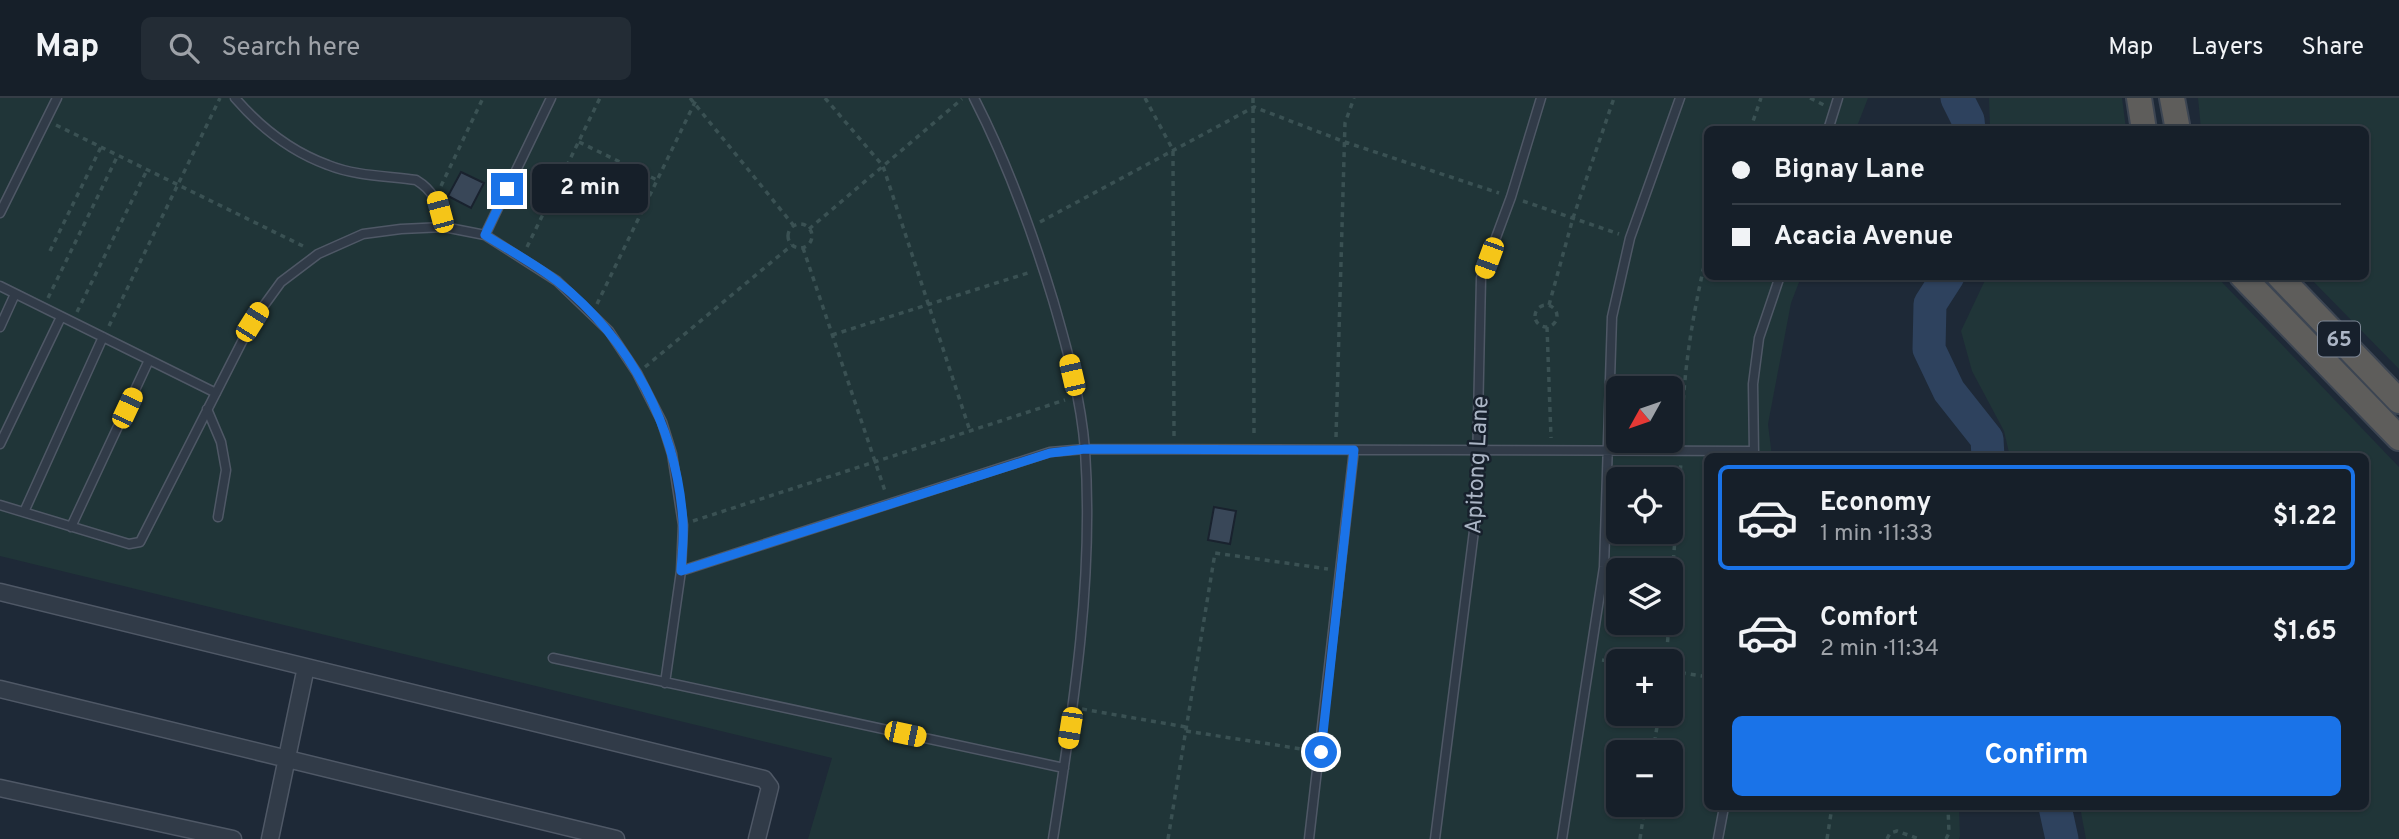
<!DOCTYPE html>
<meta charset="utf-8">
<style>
:root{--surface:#161f29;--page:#232c35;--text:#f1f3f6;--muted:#9ea2a8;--line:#353d46;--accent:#1a73e8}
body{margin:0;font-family:Overpass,sans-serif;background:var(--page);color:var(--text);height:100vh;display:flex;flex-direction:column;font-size:26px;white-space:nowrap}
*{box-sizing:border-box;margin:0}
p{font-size:23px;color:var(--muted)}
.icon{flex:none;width:38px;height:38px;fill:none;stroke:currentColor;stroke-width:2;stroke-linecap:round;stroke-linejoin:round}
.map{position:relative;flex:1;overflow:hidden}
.side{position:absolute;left:1704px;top:355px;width:665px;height:357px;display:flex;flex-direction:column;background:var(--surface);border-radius:10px;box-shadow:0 2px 5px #0004,0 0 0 2px var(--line)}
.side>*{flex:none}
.top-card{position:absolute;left:1704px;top:28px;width:665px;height:154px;border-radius:10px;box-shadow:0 2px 5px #0004,0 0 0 2px var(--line);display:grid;align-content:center;height:154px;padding:0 28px;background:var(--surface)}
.needle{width:46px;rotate:230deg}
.fabs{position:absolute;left:1606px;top:278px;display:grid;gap:14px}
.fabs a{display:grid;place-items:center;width:77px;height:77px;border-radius:10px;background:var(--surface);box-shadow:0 2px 5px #0004,0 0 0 2px var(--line);font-size:35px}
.end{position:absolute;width:32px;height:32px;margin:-16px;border:9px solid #1a73e8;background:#fff;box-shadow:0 0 0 4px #fff}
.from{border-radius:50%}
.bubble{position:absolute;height:49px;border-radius:10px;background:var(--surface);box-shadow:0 2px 5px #0004,0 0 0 2px var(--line);font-size:23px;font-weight:700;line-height:49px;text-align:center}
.car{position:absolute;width:21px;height:42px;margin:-21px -10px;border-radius:9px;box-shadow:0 0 5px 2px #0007;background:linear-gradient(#f5c518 24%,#345 0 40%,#f5c518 0 76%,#345 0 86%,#f5c518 0)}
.top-card b{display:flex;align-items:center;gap:24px;height:66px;font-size:26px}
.top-card b+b{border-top:2px solid var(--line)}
.top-card i{width:18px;height:18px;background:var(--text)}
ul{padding:12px 0 0;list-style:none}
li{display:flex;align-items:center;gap:21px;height:105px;margin:0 14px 10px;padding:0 14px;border:4px solid transparent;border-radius:10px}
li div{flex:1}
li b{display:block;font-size:26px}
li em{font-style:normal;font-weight:700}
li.active{border-color:var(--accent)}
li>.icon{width:63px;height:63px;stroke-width:1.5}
.action{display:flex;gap:14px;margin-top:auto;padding:14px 28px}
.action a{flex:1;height:80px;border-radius:10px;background:var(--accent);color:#fff;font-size:28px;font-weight:700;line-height:80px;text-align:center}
header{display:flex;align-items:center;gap:42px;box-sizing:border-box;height:98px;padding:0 35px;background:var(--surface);border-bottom:2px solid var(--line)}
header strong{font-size:33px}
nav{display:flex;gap:38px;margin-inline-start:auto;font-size:24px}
.search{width:490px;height:63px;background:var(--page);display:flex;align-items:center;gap:18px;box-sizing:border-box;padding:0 24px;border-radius:10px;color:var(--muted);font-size:26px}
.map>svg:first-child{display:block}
.green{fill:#203538;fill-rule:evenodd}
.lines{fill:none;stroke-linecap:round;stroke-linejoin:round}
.river{stroke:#2e425e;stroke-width:33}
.building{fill:#394758;stroke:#19222e;stroke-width:2}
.service-casing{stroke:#4f5866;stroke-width:11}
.minor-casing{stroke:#4f5866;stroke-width:19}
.trunk-casing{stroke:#3c4552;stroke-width:28}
.path{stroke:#3a5153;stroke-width:3.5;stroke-dasharray:5 5;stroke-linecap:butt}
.service{stroke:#313b48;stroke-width:8}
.minor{stroke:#313b48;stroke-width:16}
.trunk{stroke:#5e5d5b;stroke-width:24}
.route{stroke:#1a73e8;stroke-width:9}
.labels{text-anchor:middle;stroke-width:5;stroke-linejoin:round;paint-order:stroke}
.shield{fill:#17202c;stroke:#7f8897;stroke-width:2}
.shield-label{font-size:21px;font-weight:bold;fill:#abb5c5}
.street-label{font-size:23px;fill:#abb5c5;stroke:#17202c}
</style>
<header>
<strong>Map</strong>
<div class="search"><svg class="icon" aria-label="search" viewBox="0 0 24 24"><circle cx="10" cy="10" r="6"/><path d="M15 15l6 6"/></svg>Search here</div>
<nav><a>Map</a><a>Layers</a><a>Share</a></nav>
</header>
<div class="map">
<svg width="2399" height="741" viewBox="0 0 2399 741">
<rect width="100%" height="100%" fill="#1e2937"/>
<path class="green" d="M0,0H1868L1856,31L1708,32V178L1801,179L1791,205L1768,326L1772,359H1708V709H1959L1960,738L1959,741H808L832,660L0,458ZM1619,290H1671V343H1619ZM1619,382H1671V434H1619ZM1619,472H1671V525H1619ZM1619,564H1671V616H1619ZM1619,654H1671V707H1619Z
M1989,0H2122L2126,31H1990Z
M2198,0H2399V271L2309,179L2366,178V32L2201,31Z
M1987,178L2217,179L2399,369V741H2086L2080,709H2366V359H2010L2004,333L1972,273L1961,233Z"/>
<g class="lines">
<path class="river" d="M1957,0L1968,22L1969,32
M1948,178L1930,206L1929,251L1949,293L1987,341L1988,359
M2055,709L2062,741"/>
</g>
<path class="building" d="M461,74L484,85L471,110L448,98Z
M1214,409L1236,413L1230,446L1208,442Z"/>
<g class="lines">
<defs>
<path id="service" d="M235,0C260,29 292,54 328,67C355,78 388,78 416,82C436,94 438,108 444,129
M974,0C1007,64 1032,133 1053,202C1067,250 1081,301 1085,352C1094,482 1073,612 1053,741
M1828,32L1838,0
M0,115L57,0
M485,137L551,0
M0,188L216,295
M0,229L15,196
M207,311L221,344L226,372L218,419
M0,346L61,219
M1754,356L1753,286L1759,240L1780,178
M0,407L129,446L140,444L252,224L281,184L318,156L363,136L401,131L444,129L485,137L557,183L609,233L637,275L662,324L672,356L683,427L681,473L665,585
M24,414L103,239
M71,429L149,262
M681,473L1050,354L1085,351L1754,353
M553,560L1064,670
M1309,741L1354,352
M1435,741L1476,417L1481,180L1511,99L1541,0
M1562,741L1604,469L1612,219L1630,140L1680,0
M1718,741L1724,709"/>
<path id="minor" d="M0,494L764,681L770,689L757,741
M0,591L616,741
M0,690L233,741
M270,741L306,569"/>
<path id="trunk" d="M2139,0L2144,32
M2172,0L2178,32
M2242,178L2399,340
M2279,178L2399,303"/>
</defs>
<use href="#service" class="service-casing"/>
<use href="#minor" class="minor-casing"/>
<use href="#trunk" class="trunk-casing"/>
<path class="path" d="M690,0L794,128
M825,0L883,68L970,333
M1145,0L1173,52L1174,339
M1253,0L1254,339
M1810,0L1824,7
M56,27L307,150
M1750,32L1761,0
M579,44L657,82
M441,88L483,0
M1523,103L1619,136
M1040,124L1254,9L1345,44L1499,95
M788 138a12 12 0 1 1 24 0a12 12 0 1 1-24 0Z
M809,131L962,1
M527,149L600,0
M803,150L886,396
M50,153L101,49
M48,200L118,57
M597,206L697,0
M1535 218a11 11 0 1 1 22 0a11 11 0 1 1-22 0Z
M1549,207L1573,120L1614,0
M77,214L147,72
M109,228L220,0
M1547,229L1551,340
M832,237L1031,174
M645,269L792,147
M1336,339L1345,25L1354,0
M1682,342C1682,277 1693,214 1708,151
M693,423L1065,302
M1671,492L1681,364
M1602,562L1619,565
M1666,564L1669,525
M1671,573L1708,579
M1082,611L1186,629
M1186,633L1308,652
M1653,654L1659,616
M1168,741L1215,455L1328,471
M1640,741L1645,707
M1827,741L1832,709
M1887,741L1890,735L1897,733L1919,741
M1946,741L1949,735L1948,709"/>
<use href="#service" class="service"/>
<use href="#minor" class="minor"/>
<use href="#trunk" class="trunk"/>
</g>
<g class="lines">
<path class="route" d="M507,91L485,137C509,152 535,166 557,183C631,242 677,330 683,424C684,440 682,457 681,473L1050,355L1085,351L1354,352L1321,654"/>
</g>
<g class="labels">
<rect class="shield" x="2318" y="223.5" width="42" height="35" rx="5"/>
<g class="shield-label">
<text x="2339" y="248">65</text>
</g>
<g class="street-label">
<text transform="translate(1476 367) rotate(-87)" y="8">Apitong Lane</text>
</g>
</g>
</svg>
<div class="fabs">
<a><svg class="needle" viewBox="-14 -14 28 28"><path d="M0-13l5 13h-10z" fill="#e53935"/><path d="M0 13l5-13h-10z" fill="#9ea2a8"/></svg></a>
<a><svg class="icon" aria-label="locate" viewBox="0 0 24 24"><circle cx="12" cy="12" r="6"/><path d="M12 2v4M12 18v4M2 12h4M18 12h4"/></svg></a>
<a><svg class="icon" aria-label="layers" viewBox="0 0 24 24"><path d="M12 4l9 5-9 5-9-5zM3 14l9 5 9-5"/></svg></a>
<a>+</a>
<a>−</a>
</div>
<i class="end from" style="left:1321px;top:654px"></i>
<i class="end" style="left:507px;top:91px"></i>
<div class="bubble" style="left:532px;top:66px;width:116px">2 min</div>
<i class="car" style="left:440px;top:114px;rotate:345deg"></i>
<i class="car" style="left:1489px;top:160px;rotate:200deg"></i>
<i class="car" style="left:252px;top:224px;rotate:32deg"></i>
<i class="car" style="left:1072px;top:277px;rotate:347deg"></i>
<i class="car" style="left:127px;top:310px;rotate:25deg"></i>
<i class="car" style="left:1070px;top:630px;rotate:189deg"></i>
<i class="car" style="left:905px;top:636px;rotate:102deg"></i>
<div class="top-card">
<b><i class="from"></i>Bignay Lane</b>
<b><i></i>Acacia Avenue</b>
</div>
<section class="side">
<ul>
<li class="active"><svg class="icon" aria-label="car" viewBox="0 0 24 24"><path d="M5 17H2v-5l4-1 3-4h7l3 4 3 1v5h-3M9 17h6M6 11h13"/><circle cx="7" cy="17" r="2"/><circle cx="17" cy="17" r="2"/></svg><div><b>Economy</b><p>1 min · 11:33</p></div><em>$1.22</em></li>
<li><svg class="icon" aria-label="car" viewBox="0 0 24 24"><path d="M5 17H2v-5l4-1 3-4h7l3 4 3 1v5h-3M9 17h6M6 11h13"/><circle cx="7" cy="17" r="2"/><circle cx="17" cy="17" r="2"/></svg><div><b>Comfort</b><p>2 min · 11:34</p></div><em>$1.65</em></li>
</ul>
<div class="action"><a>Confirm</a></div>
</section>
</div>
